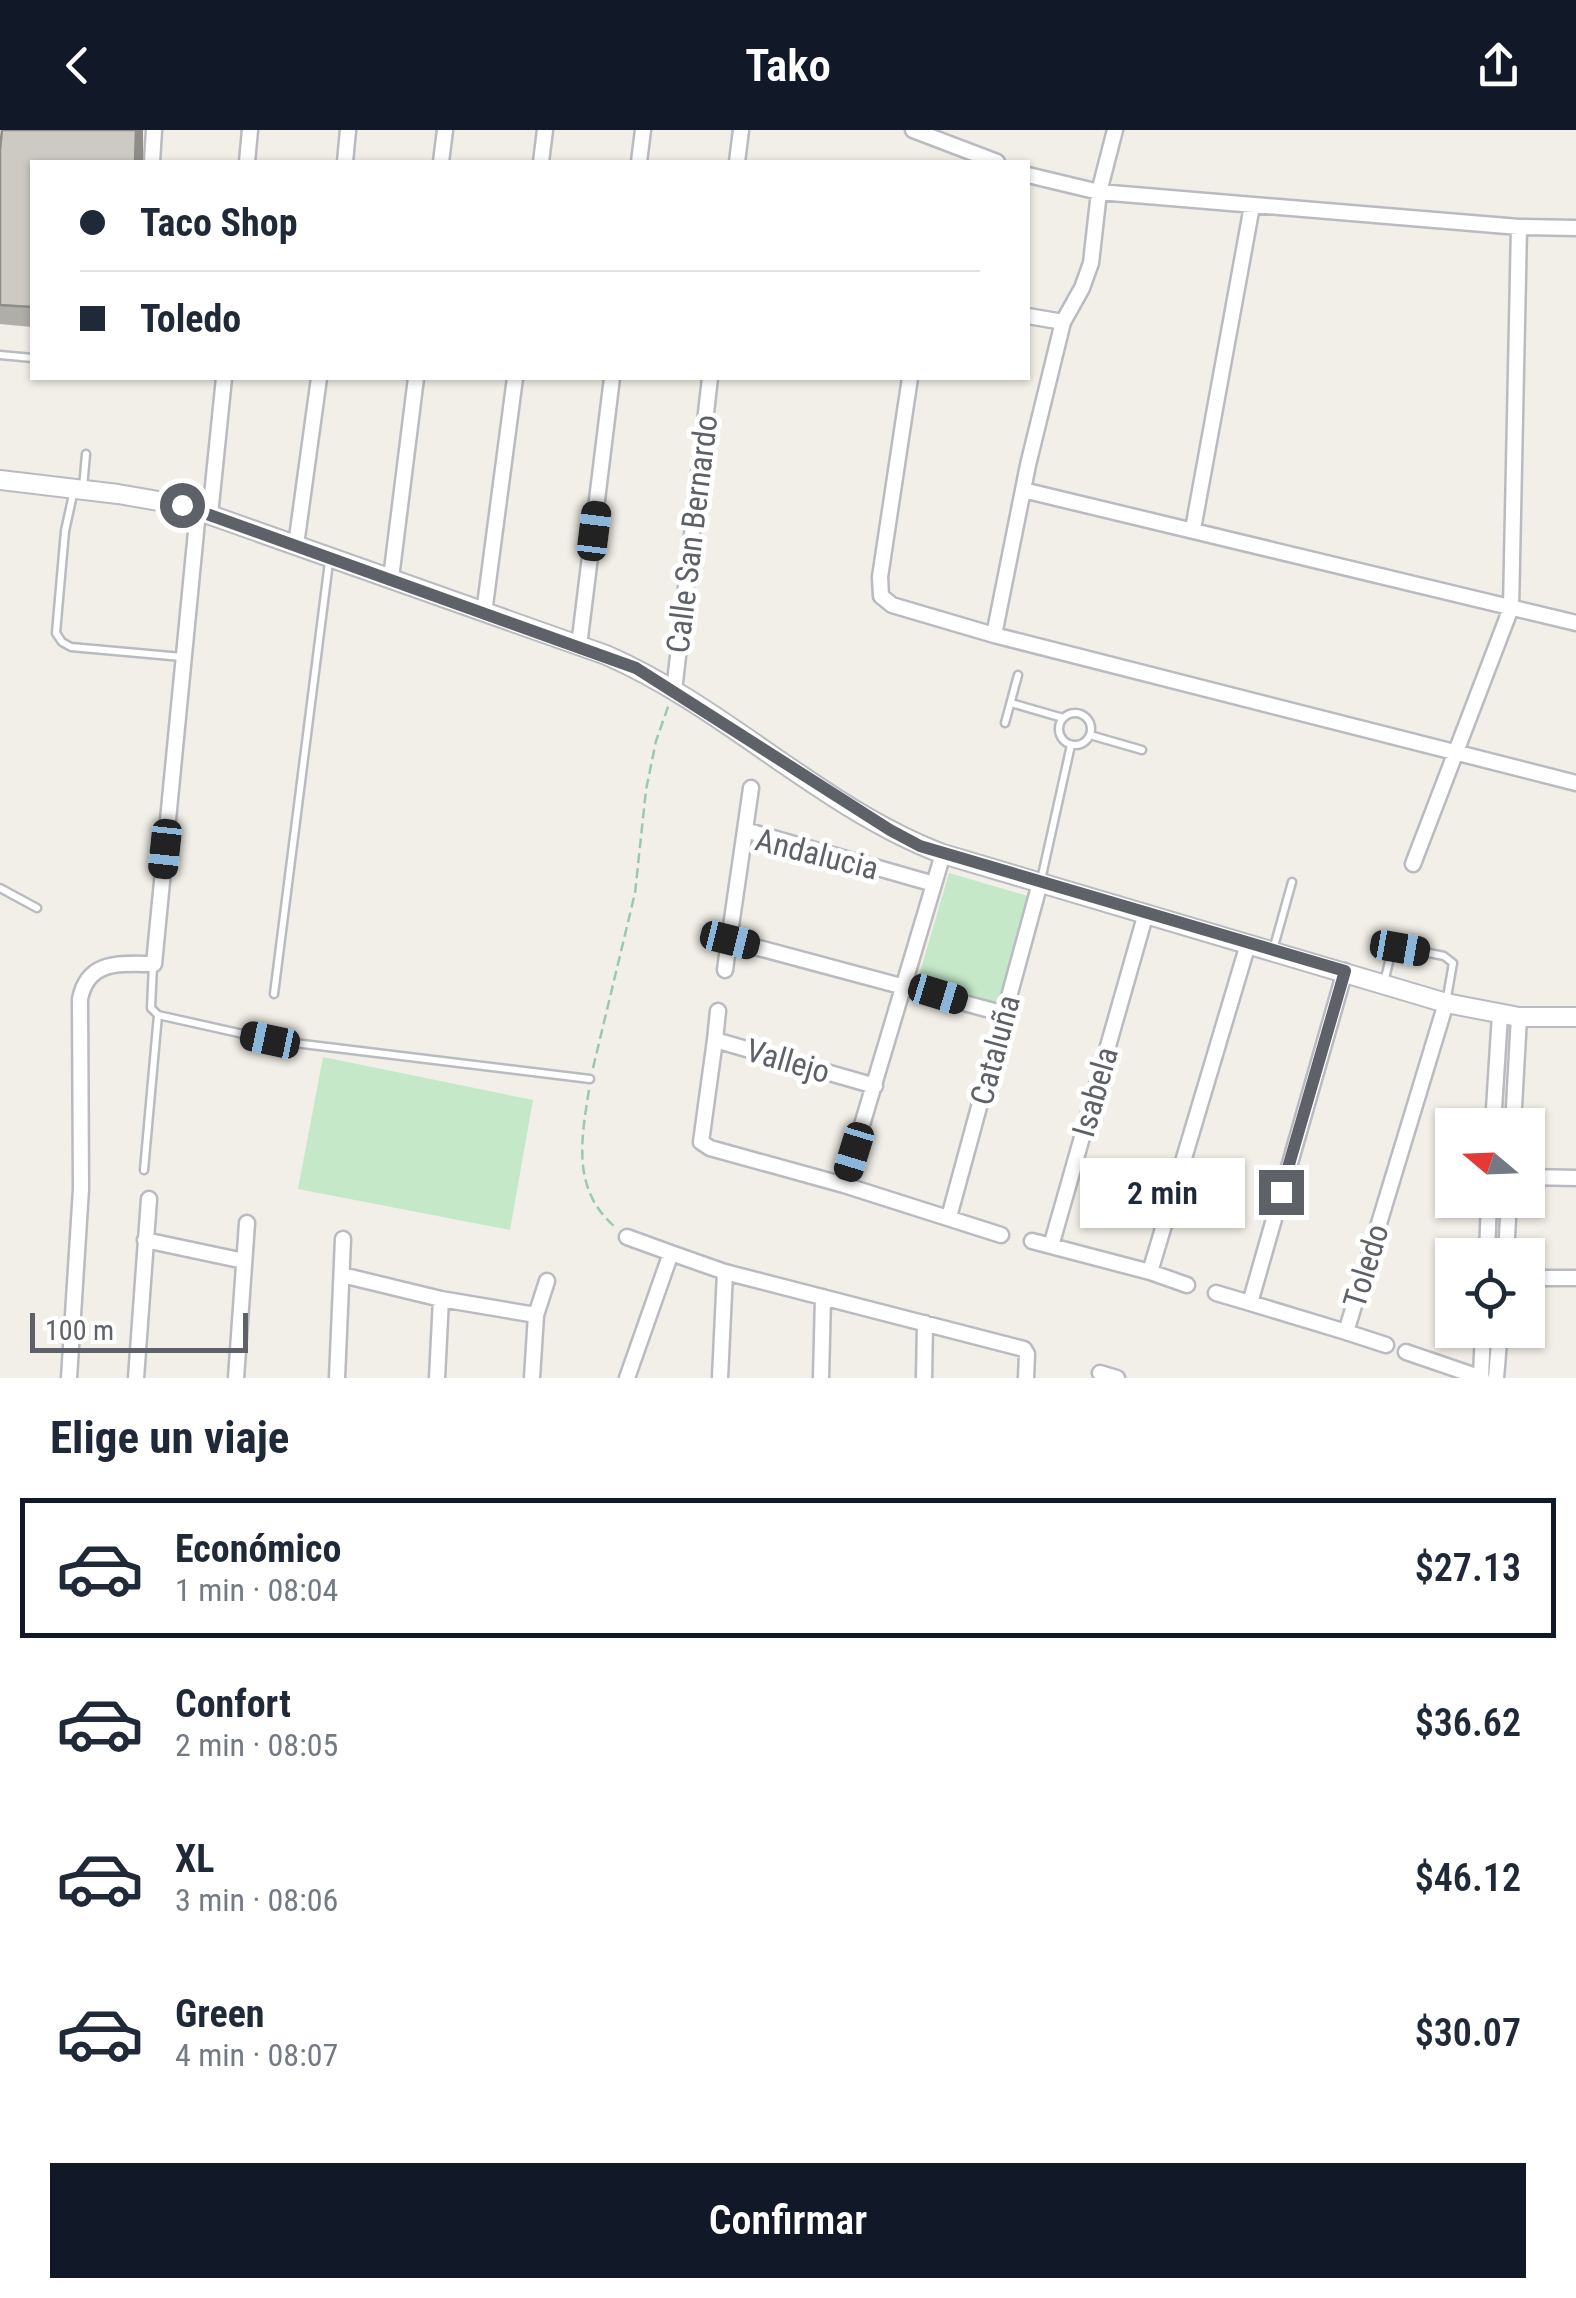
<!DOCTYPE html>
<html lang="es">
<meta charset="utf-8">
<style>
:root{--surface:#fff;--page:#f6f6f7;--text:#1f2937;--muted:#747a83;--line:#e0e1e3;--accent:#111827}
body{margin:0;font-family:"Roboto Condensed",sans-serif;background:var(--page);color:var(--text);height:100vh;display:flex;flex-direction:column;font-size:38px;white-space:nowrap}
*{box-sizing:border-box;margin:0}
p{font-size:32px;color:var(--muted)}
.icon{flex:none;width:55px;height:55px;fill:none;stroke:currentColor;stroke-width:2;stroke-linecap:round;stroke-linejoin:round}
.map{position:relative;height:1248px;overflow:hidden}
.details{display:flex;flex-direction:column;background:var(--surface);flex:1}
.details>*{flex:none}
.top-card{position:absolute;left:30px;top:30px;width:1000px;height:220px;border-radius:0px;box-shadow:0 2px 8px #0004;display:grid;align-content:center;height:220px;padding:0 50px;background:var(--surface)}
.needle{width:65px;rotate:289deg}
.buttons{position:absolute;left:1435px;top:978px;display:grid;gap:20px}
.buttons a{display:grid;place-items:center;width:110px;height:110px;border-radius:0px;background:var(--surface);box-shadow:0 2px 8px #0004;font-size:50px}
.scale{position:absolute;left:30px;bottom:25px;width:218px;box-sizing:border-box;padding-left:10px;border:5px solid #5e6167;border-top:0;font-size:28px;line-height:35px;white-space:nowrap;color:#5e6167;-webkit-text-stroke:8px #fff;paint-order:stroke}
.end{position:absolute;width:45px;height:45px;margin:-22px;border:12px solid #5e6167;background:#fff;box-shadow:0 0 0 5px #fff}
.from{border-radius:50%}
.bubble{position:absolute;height:70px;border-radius:0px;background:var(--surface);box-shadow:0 2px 8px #0004;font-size:32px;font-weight:600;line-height:70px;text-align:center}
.car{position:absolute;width:30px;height:60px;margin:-30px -15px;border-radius:12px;box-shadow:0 0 8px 2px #0007;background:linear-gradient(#222 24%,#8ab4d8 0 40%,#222 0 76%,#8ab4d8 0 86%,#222 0)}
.top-card b{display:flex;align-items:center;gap:35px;height:95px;font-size:38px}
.top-card b+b{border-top:2px solid var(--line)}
.top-card i{width:25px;height:25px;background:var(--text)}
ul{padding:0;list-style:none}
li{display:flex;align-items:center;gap:30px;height:140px;margin:0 20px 15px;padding:0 30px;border:5px solid transparent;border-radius:0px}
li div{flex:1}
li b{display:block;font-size:38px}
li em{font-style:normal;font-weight:600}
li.on{border-color:var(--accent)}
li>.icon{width:90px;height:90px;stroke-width:1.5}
h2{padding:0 50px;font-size:45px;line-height:120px}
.primary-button{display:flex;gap:20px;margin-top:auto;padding:20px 50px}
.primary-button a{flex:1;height:115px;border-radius:0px;background:var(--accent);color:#fff;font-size:40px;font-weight:600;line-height:115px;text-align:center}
header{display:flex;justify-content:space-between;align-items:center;height:130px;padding:0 50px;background:var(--accent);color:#fff;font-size:45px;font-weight:600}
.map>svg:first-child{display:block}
.green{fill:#c4e8c8}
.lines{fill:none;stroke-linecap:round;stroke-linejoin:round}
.service-casing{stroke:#b9bbc0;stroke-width:11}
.minor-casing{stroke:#b9bbc0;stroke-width:19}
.tertiary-casing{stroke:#b9bbc0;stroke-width:22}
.path{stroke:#9cc9ae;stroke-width:2.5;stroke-dasharray:10 5;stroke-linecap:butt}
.service{stroke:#fff;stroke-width:6}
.minor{stroke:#fff;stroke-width:14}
.tertiary{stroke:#fff;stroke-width:18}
.wall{fill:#afaea8}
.shaded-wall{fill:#8f8d88}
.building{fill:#cccac3;stroke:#8f8d88;stroke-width:2.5}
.route{stroke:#5e6167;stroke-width:12}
.labels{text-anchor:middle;stroke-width:10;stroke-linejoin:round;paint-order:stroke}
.street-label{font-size:32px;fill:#5e6167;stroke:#fff}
</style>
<header><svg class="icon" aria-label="back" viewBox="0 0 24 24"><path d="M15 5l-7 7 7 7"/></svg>Tako<svg class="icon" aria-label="share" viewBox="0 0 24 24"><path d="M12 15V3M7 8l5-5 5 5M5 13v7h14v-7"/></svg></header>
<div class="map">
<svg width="1576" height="1248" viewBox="0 0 1576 1248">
<rect width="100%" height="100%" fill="#f1efe7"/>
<path class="green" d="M949,743L1031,767L1002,875L918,849Z
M323,927L533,970L510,1100L298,1059Z"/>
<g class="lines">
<defs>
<path id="service" d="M0,225L32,228
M83,358L86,324
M74,360L65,401L56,503L62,512L71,517L182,527
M1011,573L1063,588
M1059 599a16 16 0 1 1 32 0a16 16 0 1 1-32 0Z
M1005,593L1018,545
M1090,605L1142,620
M1041,750L1071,615
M0,758L37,778
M1273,820L1292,752
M153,835L151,878L158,885L270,910L590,949
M1384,852L1390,828L1400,817L1444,826L1453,833L1446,873
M274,864L329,432
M144,1040L158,885"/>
<path id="minor" d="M913,0L997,32
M152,32L154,0
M247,32L250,0
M345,32L348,0
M441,32L445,0
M541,32L545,0
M639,32L643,0
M737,32L741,0
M1028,45L1099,62L1519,97L1576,98
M1028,186L1063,192
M910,248L880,447L881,466L892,475L994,505L1576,653
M1023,360L1576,493
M210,385L224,248
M1193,399L1252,76
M296,415L319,248
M391,448L416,248
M484,483L515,248
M994,505L1028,335L1063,192L1082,158L1091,133L1099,62L1115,0
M579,516L612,248
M674,561L710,248
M745,700L751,658
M1413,734L1511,478L1519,97
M934,754L745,700L729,810L1005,884
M1146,783L1051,1116L1150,1142L1248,814
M725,840L729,810
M1345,841L1250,1173L1346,1202L1446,873
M715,910L718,881
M875,956L715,910L701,1012L710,1018L844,1055L1001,1105
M1493,995L1500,884
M1513,995L1519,887
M1528,1047L1576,1048
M844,1055L943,724
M949,1087L1040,753
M627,1107L671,1123
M145,1110L244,1131
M1032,1111L1051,1116
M1487,1125L1489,1070
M1506,1125L1509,1070
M1150,1142L1187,1155
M342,1145L441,1169L536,1185
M1528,1148H1576
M1216,1163L1250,1173
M1346,1202L1386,1215
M1406,1222L1482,1248
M1100,1243L1117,1248
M69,1248L81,1059L80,869C88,829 121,834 154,834L198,381
M136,1248L149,1069
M236,1248L247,1093
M337,1248L343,1109
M437,1248L441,1169
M532,1248L536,1185L547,1151
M627,1248L671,1123L725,1142L1024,1219L1027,1224L1026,1248
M720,1248L725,1142
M821,1248L823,1167
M924,1248L925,1193
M1481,1248L1483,1200
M1496,1248L1500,1200"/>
<path id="tertiary" d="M0,350L118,364L182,375L606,525C724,576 823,679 943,724L1446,873L1519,887H1576"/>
</defs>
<use href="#service" class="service-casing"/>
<use href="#minor" class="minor-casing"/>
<use href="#tertiary" class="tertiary-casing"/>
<path class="path" d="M593,938L635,763L646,660L656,611L669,574
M589,960C581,1010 572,1059 614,1096"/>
<use href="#service" class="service"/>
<use href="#minor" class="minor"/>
<use href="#tertiary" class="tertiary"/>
</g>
<path class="wall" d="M2,0H143V32H32V197L0,194V20Z"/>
<path class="shaded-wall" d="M136,0H143V32H135Z"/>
<path class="building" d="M2,0H136L135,32H32V177L0,175V20Z"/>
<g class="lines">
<path class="route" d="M182,375L636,538L890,700L920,716L1345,841L1281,1062"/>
</g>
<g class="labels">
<g class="street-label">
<text transform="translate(692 404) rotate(-83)" y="11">Calle San Bernardo</text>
<text transform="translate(817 724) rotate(14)" y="11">Andalucia</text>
<text transform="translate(995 920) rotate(-75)" y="11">Cataluña</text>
<text transform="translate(788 931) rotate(16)" y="11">Vallejo</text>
<text transform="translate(1095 962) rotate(-74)" y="11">Isabela</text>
<text transform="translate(1366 1136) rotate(-73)" y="11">Toledo</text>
</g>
</g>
</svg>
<div class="buttons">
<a><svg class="needle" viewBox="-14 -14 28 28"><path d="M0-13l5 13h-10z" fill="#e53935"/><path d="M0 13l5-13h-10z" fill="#747a83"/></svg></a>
<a><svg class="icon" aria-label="locate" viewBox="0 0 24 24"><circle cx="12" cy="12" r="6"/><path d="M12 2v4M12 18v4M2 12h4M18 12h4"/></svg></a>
</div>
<div class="scale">100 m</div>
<i class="end from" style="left:182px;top:375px"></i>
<i class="end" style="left:1281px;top:1062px"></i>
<div class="bubble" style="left:1080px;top:1028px;width:165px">2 min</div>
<i class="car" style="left:594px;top:401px;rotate:7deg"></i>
<i class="car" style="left:165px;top:719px;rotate:186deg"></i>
<i class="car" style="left:730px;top:810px;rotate:104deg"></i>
<i class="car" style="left:1400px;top:818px;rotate:100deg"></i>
<i class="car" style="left:938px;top:864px;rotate:107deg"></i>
<i class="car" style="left:270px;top:910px;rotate:282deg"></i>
<i class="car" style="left:854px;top:1022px;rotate:197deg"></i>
<div class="top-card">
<b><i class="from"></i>Taco Shop</b>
<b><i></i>Toledo</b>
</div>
</div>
<section class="details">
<h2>Elige un viaje</h2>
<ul>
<li class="on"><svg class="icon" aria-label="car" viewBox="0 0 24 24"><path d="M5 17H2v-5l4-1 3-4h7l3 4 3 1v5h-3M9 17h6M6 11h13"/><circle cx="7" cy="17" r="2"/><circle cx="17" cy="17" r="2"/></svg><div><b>Económico</b><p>1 min · 08:04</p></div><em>$27.13</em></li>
<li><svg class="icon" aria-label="car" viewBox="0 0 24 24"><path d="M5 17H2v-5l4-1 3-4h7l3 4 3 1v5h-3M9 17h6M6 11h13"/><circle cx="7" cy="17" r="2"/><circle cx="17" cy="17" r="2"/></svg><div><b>Confort</b><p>2 min · 08:05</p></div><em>$36.62</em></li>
<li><svg class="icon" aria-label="car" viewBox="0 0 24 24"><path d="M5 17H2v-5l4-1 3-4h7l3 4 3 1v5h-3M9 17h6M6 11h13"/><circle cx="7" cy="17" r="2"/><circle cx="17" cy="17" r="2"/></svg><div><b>XL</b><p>3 min · 08:06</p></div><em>$46.12</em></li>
<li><svg class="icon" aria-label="car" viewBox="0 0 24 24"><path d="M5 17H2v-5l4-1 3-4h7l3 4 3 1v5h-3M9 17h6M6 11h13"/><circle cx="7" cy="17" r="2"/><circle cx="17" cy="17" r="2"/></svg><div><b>Green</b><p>4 min · 08:07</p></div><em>$30.07</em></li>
</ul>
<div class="primary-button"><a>Confirmar</a></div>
</section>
